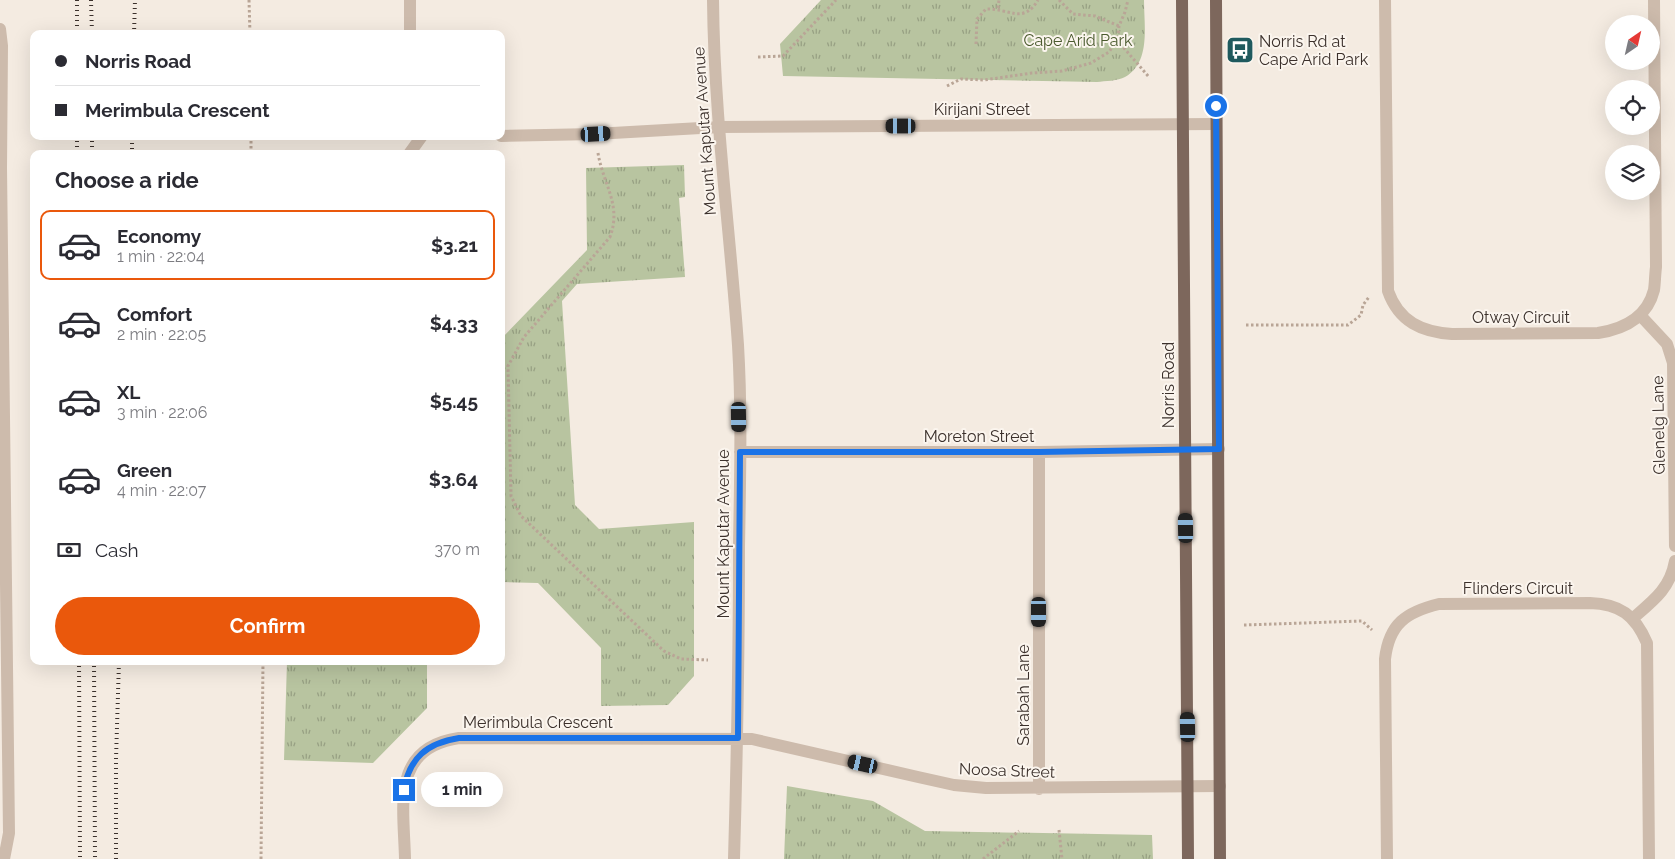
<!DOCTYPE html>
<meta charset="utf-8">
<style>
:root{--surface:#fff;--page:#f7f7f7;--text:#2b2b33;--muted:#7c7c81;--line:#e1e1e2;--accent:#ea580c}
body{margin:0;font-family:Raleway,sans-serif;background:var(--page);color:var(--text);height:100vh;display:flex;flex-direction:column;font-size:19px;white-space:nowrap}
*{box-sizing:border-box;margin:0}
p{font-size:16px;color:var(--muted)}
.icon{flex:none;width:28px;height:28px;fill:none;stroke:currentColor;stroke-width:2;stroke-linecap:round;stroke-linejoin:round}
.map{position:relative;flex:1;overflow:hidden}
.panel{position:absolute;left:30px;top:150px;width:475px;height:515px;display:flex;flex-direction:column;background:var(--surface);border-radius:10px;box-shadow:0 5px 20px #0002}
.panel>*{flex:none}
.hud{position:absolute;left:30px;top:30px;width:475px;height:110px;border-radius:10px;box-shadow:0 5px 20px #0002;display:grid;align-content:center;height:110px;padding:0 25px;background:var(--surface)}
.needle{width:32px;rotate:34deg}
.buttons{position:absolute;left:1605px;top:15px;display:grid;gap:10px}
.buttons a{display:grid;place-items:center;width:55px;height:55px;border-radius:50%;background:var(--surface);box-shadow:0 5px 20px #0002;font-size:25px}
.end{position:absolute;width:22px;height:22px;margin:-11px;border:6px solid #1a73e8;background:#fff;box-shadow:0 0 0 2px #fff}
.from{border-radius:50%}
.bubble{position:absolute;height:35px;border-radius:18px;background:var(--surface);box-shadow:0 5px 20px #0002;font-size:16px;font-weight:700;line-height:35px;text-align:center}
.car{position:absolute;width:15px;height:30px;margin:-15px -8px;border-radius:6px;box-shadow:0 0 4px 1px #0007;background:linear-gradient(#222 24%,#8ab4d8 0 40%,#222 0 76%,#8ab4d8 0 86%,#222 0)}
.hud b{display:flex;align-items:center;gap:18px;height:48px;font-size:19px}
.hud b+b{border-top:1px solid var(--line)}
.hud i{width:12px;height:12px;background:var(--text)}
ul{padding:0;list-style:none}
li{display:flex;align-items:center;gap:15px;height:70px;margin:0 10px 8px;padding:0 15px;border:2px solid transparent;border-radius:10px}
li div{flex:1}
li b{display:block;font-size:19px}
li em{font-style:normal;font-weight:700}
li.active{border-color:var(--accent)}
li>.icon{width:45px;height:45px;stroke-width:1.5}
h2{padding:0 25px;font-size:22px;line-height:60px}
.pay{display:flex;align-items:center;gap:12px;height:55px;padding:0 25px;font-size:19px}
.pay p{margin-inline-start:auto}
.action{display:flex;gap:10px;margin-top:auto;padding:10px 25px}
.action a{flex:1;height:58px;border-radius:30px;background:var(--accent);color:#fff;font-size:20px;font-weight:700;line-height:58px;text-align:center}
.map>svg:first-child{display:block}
.grass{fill:url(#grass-tufts)}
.garden{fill:url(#garden-furrows)}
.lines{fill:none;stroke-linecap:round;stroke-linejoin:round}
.path{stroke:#b9a596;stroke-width:3;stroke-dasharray:2.5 2.5;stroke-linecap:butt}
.minor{stroke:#cdbbac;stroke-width:12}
.major{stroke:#7d675c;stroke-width:12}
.rail{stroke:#3b302b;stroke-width:4;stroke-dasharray:1 4;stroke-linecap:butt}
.route{stroke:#1a73e8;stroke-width:6}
.labels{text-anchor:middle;stroke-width:4;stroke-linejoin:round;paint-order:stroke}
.park-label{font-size:16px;fill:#4a5a2e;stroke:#fbf5ee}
.poi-label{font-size:16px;fill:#3b302b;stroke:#fbf5ee;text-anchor:start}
.street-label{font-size:16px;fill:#3b302b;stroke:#fbf5ee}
</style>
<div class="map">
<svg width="1675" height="859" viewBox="0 0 1675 859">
<defs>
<pattern id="grass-tufts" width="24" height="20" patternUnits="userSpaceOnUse" patternTransform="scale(1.25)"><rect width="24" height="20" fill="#b8c4a0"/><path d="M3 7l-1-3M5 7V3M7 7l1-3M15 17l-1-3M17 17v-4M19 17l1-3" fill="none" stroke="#97a083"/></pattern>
<pattern id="garden-furrows" width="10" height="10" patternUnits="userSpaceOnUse" patternTransform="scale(1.25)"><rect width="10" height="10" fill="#b8c4a0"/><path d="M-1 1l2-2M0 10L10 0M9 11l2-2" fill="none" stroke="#97a083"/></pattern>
</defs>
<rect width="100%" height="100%" fill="#f4ebe1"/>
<path class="grass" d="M821,0H1144C1144,26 1151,62 1125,77C1118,81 1105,81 1097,82L783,76L780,44Z
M684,165L685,197L679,198L685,277L577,284L562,301L575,505L599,529L694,522V676L668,705L601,706V648L538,583L501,582V339L587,250L586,168Z
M287,661H427V708L373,763L284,760Z
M787,786L873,801L925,831L1152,835L1153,859H784Z"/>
<path class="garden" d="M503,338L507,582H501V339Z"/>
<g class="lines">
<path class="path" d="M249,0L250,34
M1059,0L1073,14L1095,16L1119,26
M998,8L999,0
M1117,40L1149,77
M976,44L977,19L986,9C1009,8 1023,25 1038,0
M758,57L783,56L836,0
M947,86L961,79L984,80L1032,73L1062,71L1091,63L1109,52L1118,38L1119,26L1125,12L1128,0
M251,136V154
M598,153C603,184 622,205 610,237L524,337L508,366L511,496L521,516L664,651L681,659L708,660
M1246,325H1348L1361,315L1363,305L1369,297
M1244,625L1362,621L1372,630
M1059,830L1062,859
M261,859L263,661
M983,859L1019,831"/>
<path class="minor" d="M410,0V34
M713,0C714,116 730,230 738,345C742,412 740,480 739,548C739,652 737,755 734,859
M1385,0L1388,291C1399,322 1422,332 1452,334L1598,333C1624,329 1647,318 1654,290C1655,283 1655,275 1656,267L1654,0
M0,29L2,46L1,168L9,833L4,859
M501,136L595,134L718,127L1216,124
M409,154L422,136
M1640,315L1667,344L1673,363L1675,546
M740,452H1039L1219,449
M1632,619C1653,601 1670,589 1675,561
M1039,789V452
M405,859C404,807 390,748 459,738L752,739L918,777L954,785L986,788L1220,786
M1387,859L1385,659C1389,624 1406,612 1439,604L1590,603C1620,604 1635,615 1647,643L1649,859"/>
<path class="major" d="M1182,0L1188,859
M1216,0L1220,859"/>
<path class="rail" d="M77,0V34
M91,0L92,34
M134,34L135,0
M77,136V154
M92,136V154
M132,154V136
M79,661L80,859
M94,661L95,859
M116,859V759L119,661"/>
</g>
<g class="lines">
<path class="route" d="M404,790C409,758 427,743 459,738H738L740,452H1039L1219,449L1216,106"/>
</g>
<defs>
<symbol id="bus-square" viewBox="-11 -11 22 22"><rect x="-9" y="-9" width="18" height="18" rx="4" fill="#1f5a5e" stroke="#fbf5ee"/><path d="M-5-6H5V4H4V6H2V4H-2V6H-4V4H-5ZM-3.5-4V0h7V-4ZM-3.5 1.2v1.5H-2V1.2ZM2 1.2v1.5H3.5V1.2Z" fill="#fff"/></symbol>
</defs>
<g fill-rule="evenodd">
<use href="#bus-square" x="1224" y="34" width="32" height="32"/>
</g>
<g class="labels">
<g class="park-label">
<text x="1078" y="46">Cape Arid Park</text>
</g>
<g class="poi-label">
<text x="1259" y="47">Norris Rd at<tspan x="1259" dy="18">Cape Arid Park</tspan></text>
</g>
<g class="street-label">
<text x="982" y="115">Kirijani Street</text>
<text transform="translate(704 131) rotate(-94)" y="6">Mount Kaputar Avenue</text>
<text x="1521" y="323">Otway Circuit</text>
<text transform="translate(1168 385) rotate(-90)" y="6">Norris Road</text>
<text transform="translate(1658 425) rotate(-91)" y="6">Glenelg Lane</text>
<text x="979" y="442">Moreton Street</text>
<text transform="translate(723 534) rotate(-90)" y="6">Mount Kaputar Avenue</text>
<text x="1518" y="594">Flinders Circuit</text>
<text transform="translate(1023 695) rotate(-90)" y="6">Sarabah Lane</text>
<text x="538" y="728">Merimbula Crescent</text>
<text transform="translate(1007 770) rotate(2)" y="6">Noosa Street</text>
</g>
</g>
</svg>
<div class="buttons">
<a><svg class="needle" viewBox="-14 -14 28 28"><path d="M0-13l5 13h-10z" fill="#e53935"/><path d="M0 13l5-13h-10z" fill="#7c7c81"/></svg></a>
<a><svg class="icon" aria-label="locate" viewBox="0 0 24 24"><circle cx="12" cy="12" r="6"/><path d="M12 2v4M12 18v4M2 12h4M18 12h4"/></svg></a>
<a><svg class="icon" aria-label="layers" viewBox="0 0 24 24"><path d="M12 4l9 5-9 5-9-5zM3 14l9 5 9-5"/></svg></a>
</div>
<i class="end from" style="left:1216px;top:106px"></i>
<i class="end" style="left:404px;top:790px"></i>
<div class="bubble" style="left:421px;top:772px;width:82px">1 min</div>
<i class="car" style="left:901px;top:126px;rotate:270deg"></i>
<i class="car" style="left:596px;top:134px;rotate:87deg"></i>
<i class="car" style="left:739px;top:417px;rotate:179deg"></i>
<i class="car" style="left:1186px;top:528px;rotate:359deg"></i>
<i class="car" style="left:1039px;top:612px;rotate:180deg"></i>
<i class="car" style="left:1188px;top:727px;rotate:359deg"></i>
<i class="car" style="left:863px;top:764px;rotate:283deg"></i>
<div class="hud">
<b><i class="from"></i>Norris Road</b>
<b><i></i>Merimbula Crescent</b>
</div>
<section class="panel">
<h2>Choose a ride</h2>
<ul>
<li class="active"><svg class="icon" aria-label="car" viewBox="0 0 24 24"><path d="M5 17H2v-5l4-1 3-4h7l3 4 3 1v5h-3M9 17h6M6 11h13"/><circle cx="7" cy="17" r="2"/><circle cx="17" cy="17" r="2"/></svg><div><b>Economy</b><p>1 min · 22:04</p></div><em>$3.21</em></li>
<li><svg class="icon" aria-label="car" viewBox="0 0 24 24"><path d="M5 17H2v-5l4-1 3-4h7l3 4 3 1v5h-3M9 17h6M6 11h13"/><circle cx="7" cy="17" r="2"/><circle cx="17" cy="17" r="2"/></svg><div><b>Comfort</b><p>2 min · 22:05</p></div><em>$4.33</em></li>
<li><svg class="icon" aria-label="car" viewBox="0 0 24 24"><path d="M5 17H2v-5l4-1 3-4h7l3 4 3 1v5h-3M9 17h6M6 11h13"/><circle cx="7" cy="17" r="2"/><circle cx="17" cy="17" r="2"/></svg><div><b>XL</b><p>3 min · 22:06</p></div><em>$5.45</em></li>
<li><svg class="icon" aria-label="car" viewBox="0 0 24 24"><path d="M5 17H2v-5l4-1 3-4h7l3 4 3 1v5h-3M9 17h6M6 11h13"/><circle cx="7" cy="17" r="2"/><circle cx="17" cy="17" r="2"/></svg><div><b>Green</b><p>4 min · 22:07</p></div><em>$3.64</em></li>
</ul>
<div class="pay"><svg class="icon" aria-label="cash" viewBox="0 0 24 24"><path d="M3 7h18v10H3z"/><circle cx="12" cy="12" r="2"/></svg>Cash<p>370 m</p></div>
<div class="action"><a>Confirm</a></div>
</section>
</div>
